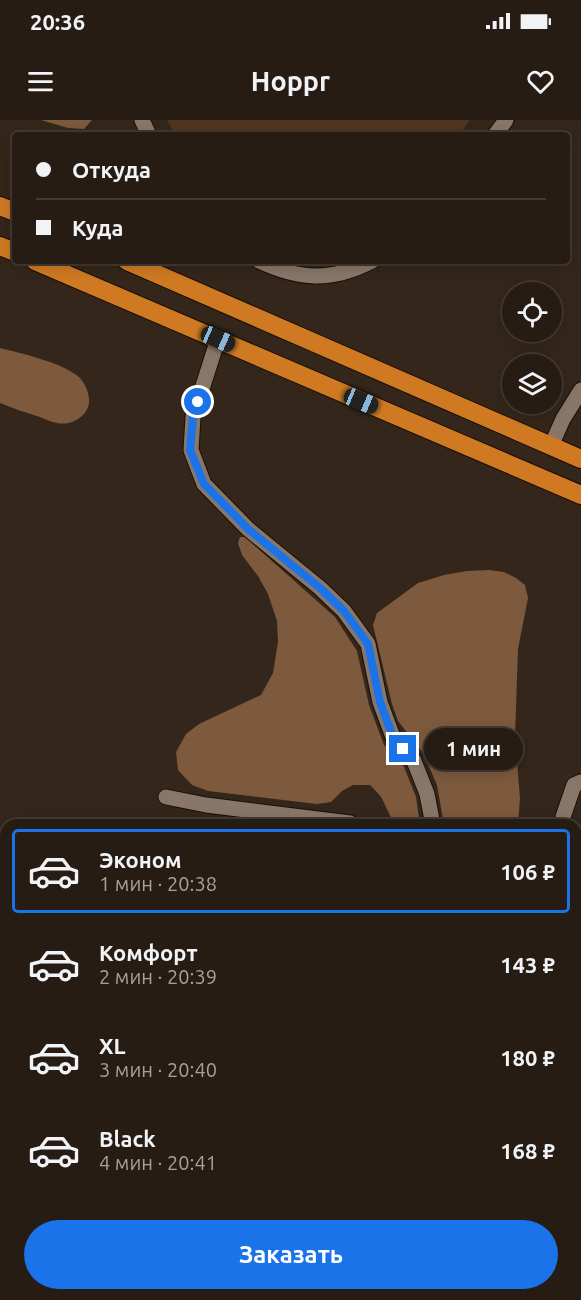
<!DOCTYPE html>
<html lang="ru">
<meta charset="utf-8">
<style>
:root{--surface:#271c14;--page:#332922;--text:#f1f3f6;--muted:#a4a1a0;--line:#433a34;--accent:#1a73e8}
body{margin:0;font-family:Ubuntu,sans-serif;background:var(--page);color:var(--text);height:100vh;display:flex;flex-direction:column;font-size:22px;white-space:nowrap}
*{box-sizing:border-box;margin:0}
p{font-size:20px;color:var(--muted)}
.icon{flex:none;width:33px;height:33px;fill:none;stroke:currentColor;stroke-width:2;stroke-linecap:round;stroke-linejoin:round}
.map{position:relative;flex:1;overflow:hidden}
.sheet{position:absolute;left:0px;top:699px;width:582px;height:482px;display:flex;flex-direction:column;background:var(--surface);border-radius:18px 18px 0 0;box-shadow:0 3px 15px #0003,0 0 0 2px var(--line)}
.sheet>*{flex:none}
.banner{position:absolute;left:12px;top:12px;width:558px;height:132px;border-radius:6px;box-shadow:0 3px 15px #0003,0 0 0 2px var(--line);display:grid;align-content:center;height:132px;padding:0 24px;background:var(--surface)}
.controls{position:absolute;left:502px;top:162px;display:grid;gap:12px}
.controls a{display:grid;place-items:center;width:60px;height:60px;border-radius:50%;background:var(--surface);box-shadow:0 3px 15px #0003,0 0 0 2px var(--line);font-size:30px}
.end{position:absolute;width:27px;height:27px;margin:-14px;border:8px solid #1a73e8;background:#fff;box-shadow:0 0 0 3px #fff}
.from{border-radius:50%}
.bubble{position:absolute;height:42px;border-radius:21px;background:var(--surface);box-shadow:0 3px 15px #0003,0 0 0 2px var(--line);font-size:20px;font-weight:700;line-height:42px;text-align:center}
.car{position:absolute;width:18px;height:36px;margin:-18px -9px;border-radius:8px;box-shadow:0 0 4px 2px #0007;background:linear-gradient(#222 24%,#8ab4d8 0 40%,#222 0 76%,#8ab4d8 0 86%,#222 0)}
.banner b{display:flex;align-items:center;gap:21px;height:57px;font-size:22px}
.banner b+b{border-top:2px solid var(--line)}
.banner i{width:15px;height:15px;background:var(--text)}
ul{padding:10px 0 0;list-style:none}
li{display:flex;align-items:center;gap:18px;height:84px;margin:0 12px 9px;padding:0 12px;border:3px solid transparent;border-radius:6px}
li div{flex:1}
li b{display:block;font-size:22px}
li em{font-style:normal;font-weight:700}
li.selected{border-color:var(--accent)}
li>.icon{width:54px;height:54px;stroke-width:1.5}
.primary-button{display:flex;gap:12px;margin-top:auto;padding:12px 24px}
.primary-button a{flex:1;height:69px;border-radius:36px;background:var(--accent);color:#fff;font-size:24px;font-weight:700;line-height:69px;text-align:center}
.status{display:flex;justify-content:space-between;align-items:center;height:42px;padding:0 30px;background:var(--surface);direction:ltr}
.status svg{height:16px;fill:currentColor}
header{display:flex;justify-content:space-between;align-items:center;height:78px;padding:0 24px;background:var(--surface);font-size:27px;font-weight:700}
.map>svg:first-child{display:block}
.green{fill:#503620}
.forest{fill:#7d5a3d}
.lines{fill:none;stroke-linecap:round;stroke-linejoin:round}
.lane-casing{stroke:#1b0f05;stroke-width:17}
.street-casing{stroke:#1b0f05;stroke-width:17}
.highway-casing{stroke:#1b0f05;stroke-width:20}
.lane{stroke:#887769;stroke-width:15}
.street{stroke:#887769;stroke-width:15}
.highway{stroke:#cf7a23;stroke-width:18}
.rail-casing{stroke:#c4bab2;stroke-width:7}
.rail{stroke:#17100b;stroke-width:4.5;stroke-dasharray:14;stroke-linecap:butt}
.route{stroke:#1a73e8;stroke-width:8}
</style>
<div class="status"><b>20:36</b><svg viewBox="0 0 49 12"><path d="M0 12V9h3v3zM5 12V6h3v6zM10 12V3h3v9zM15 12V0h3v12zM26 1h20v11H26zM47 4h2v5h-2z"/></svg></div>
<header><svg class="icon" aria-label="menu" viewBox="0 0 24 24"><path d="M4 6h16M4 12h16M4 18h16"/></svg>Hoppr<svg class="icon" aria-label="heart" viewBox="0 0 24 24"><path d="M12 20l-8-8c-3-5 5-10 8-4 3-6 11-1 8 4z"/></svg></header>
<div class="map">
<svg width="581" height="1180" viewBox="0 0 581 1180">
<rect width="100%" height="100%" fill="#34261a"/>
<path class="green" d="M167,0H470L459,15H175Z
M581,957V1031L576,1034V967Z
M193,1175H246L256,1180H201Z"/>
<path class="forest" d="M41,0H92L84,9L68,8Z
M0,228C23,234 61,242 79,257C85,263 90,274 89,283C87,297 71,306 57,303C51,302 45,299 40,297C26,293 13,288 0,283Z
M240,417H245L335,497L357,531L369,585L384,625L404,647L416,677L420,705H397C389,697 387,687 381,677C378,673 374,669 370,665H353L342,671L331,682L317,684L208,671L192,665L178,650L176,632L186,614L199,604L261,575L273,553L278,522L277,501L268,474L258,456L242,435L238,423Z
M489,450L504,452L516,458L525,465L528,478L518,529L515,617L520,678L518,705H444L437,665L423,633L398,601L392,584L373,505L377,493L418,463L444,455L467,451Z
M576,758L581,759V863L576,860Z"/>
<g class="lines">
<defs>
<path id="lane" d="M218,219L193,297L191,330L204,364L248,409L320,468L344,491L368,524L380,582L393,617L414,641L427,674L433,705
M166,677L206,685L350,703L354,705
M563,705V697L574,665L581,662
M576,874L581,877
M0,1064L6,1068
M576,1088L581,1094
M0,1119L6,1123
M79,1174L83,1180
M174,1174L183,1180
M459,1174L478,1180
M522,1174V1180"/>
<path id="street" d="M142,0L149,15
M495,15L506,0
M259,141C300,160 331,162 372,141
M551,326L563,299L581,270
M0,852L6,855
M576,1051L581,1048"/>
<path id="highway" d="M0,86L15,92
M0,126L15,132
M35,141L581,375
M127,141L581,339"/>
</defs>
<use href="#lane" class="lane-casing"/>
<use href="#street" class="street-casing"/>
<use href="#highway" class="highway-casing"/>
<use href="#lane" class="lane"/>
<use href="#street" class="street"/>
<use href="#highway" class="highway"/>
<defs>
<path id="rail" d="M0,923L6,926
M0,967L6,971
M0,992L6,996
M0,1017L6,1021
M576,1148L581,1151
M266,1174L276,1180
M322,1174L333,1180
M368,1174L381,1180"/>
</defs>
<use href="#rail" class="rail-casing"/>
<use href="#rail" class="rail"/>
</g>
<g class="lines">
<path class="route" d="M198,282L193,297L190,330L204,364L248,409L320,468L344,491L368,524L380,582L393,617L403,629"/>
</g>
</svg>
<div class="controls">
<a><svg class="icon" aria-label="locate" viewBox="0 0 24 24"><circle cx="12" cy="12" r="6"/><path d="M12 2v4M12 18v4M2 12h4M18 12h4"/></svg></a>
<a><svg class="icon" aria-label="layers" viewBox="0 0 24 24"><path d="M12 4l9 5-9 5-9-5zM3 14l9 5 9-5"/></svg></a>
</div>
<i class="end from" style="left:198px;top:282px"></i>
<i class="end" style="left:403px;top:629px"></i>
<div class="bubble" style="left:424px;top:608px;width:99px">1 мин</div>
<i class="car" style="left:218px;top:219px;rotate:114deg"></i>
<i class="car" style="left:361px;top:281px;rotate:113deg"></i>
<div class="banner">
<b><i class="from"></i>Откуда</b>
<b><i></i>Куда</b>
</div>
<section class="sheet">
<ul>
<li class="selected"><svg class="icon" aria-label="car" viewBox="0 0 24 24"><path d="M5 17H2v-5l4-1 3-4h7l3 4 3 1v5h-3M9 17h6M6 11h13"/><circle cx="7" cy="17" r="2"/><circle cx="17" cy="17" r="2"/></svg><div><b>Эконом</b><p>1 мин · 20:38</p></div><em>106 ₽</em></li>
<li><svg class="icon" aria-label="car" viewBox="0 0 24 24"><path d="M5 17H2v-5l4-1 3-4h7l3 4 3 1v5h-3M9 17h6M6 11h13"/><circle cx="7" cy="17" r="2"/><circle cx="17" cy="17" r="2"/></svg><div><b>Комфорт</b><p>2 мин · 20:39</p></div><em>143 ₽</em></li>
<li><svg class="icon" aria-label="car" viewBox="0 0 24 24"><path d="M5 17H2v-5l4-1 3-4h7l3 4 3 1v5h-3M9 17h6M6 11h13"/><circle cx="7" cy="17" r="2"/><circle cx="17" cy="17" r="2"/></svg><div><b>XL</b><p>3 мин · 20:40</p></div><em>180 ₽</em></li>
<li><svg class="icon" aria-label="car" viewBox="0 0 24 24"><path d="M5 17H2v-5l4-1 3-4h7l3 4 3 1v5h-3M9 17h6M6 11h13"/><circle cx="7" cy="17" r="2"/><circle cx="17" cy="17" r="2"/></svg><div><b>Black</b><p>4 мин · 20:41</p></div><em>168 ₽</em></li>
</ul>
<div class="primary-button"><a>Заказать</a></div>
</section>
</div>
